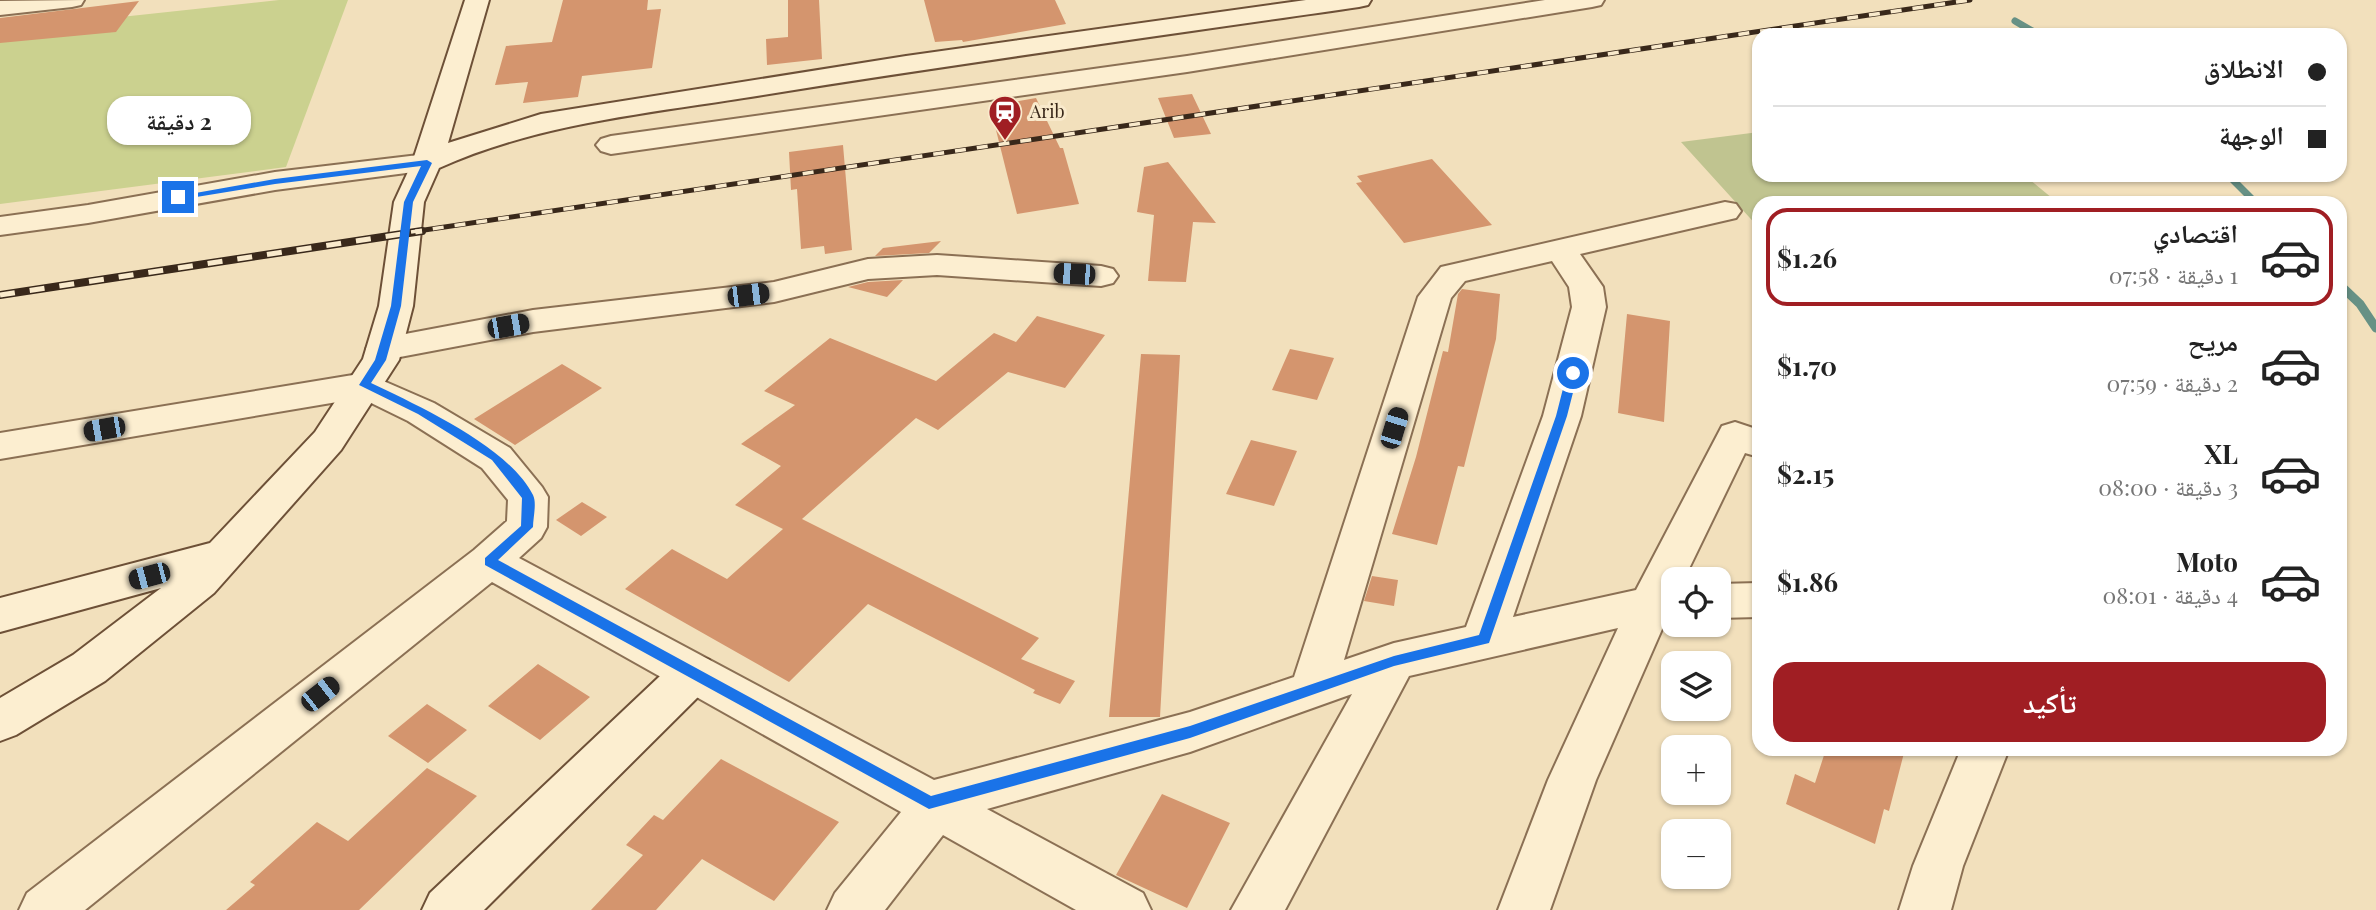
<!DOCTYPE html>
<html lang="ar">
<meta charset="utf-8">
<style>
:root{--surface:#fff;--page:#f6f6f6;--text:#222;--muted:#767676;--line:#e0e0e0;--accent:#a01e23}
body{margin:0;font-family:"Playfair Display","Noto Naskh Arabic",serif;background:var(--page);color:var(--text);direction:rtl;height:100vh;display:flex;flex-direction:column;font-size:26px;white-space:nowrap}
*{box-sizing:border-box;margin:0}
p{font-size:23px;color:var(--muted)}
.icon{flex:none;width:38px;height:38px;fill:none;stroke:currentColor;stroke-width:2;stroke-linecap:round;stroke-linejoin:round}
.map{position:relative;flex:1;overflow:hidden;direction:ltr}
.panel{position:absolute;left:1752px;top:196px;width:595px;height:560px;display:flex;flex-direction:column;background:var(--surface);border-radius:21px;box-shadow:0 2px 5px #0004;direction:rtl}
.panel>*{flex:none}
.guide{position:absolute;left:1752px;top:28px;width:595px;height:154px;border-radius:21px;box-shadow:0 2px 5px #0004;direction:rtl;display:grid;align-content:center;height:154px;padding:0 21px;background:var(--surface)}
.fabs{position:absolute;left:1661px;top:567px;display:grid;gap:14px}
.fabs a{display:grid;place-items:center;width:70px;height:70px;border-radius:14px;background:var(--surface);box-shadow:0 2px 5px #0004;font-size:35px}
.end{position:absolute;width:32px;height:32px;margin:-16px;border:9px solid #1a73e8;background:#fff;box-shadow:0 0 0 4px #fff}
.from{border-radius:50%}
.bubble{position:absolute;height:49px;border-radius:21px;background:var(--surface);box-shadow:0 2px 5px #0004;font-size:23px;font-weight:700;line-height:49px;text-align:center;direction:rtl}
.car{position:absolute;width:21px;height:42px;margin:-21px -10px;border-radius:9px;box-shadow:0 0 5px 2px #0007;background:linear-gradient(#222 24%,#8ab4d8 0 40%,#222 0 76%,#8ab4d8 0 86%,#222 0)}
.guide b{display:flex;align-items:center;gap:24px;height:66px;font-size:26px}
.guide b+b{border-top:2px solid var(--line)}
.guide i{width:18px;height:18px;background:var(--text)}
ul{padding:12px 0 0;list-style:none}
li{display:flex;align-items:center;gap:21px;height:98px;margin:0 14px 10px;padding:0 7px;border:4px solid transparent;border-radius:21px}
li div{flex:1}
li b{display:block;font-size:26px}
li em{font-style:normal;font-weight:700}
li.on{border-color:var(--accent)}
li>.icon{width:63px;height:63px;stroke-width:1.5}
.button{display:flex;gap:14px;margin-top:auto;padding:14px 21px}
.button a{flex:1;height:80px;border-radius:21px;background:var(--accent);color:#fff;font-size:28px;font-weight:700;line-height:80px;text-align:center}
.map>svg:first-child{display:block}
.green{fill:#cbd18f}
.cemetery{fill:#c0c490}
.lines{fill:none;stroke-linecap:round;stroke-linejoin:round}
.stream-far1{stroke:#679185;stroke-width:7}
.stream{stroke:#679185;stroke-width:9}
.building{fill:#d4956e}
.street-casing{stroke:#8b7054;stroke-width:4}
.secondary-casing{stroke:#6d5037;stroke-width:4}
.street{fill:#fceed0;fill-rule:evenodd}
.secondary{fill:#fceed0;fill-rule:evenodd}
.rail-far1-casing{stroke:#39281a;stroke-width:5}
.rail-casing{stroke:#39281a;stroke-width:8}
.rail-far1{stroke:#f9eacc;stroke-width:3.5;stroke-dasharray:11;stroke-linecap:butt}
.rail{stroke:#f9eacc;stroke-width:5;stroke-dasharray:15;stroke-linecap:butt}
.route{fill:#1a73e8}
.labels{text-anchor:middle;stroke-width:6;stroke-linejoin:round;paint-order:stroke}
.far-poi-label{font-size:18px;fill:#39281a;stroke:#f9eacc;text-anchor:start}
</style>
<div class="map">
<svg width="2376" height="910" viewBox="0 0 2376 910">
<rect width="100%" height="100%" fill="#f2e0bc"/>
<path class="green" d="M279,0H348L286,167L0,204V30Z"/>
<path class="cemetery" d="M1759,132V175H2024L2058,203H1759V228L1681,142Z"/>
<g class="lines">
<path class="stream-far1" d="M2015,21L2039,35
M2228,175L2256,203"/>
<path class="stream" d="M2340,285L2360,304L2376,328"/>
</g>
<path class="building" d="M563,0H648L647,10L661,9L652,68L582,76L578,97L523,103L528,82L495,85L506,46L552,42Z
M788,0H819L822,59L767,65L766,39L788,37Z
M924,0H1055L1066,24L963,42L962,40L935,42Z
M139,1L116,32L0,43V18Z
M1192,94L1211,134L1174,138L1158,98Z
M1036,98L1060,148H1063L1079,204L1017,214L990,106Z
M843,145L852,250L825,254L824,246L801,249L797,189L791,190L789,152Z
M1432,159L1492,225L1404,243L1356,183L1362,182L1357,176Z
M1168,162L1216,223L1193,222L1186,282L1148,281L1154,215L1137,212L1144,167Z
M941,241L929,253L875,256L883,248Z
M903,280L887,297L848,287L868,282Z
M1462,289L1500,294L1496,339L1464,467L1458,466L1437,545L1392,534L1416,457L1443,351L1448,352L1458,294Z
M1627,314L1670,321L1664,422L1618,413Z
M1037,316L1105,335L1065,388L1008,372L938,430L916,418L802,519L1039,638L1021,659L1075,681L1060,704L1033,693L1035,690L868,604L789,682L625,589L672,549L727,579L783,529L735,505L781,466L741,444L795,405L764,391L830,338L936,381L994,333L1016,342Z
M1290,349L1334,358L1317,400L1272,390Z
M1141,354L1180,355L1160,717H1109Z
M562,364L602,388L515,445L474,419Z
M1251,440L1297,451L1274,506L1226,494Z
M582,502L607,517L581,536L556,520Z
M1372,576L1398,580L1394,606L1364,601Z
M538,664L590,697L540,740L488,706Z
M427,704L467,730L428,763L388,736Z
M1826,749H1905L1889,811L1884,809L1875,844L1786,804L1795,774L1815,783Z
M721,759L839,822L774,901L702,859L656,910H591L643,855L626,845L654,815L663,820Z
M427,768L477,796L359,910H226L255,885L250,882L317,822L348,841Z
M1162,794L1230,823L1187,908L1116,875Z"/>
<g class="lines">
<defs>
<path id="street" d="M84,0L81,5L72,7L0,15V1Z
M1545,0H1604L1601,5L1592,7L1187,72L611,154L601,151L596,145L601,139L611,136L1187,56Z
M427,154L437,157L442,163L437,169L275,190L88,223L0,235V217L88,205L275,172Z
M1725,202L1736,204L1741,211L1736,218L1580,254L1603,287L1606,307L1581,416L1513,617L1636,590L1722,426L1735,422L1759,430V457L1745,453L1684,579H1673V620H1666L1596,780L1550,910H1498L1548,780L1618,628L1409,676L1285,910H1231L1352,694L1190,752L987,809L1143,893L1151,910H1076L943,835L885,910H827L835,893L901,812L492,582L85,910H19L27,893L474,550L507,521L508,500L482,468L408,421L361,398L0,459V433L365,373L434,403L510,448L542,487L548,497L547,527L541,538L519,558L934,780L1190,712L1294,677L1418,297L1441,267ZM1552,261L1569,287L1572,307L1543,416L1466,627L1394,643L1344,660L1451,298L1465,281Z
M937,255L1101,266L1113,269L1118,276L1113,283L1101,286L937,275L868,279L774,302L533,332L384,360L372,357L366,349L372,341L384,338L533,310L774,282L868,259Z
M1759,583V617L1718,618V584Z
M1961,749H2009L1963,866L1951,910H1899L1913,866Z"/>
<path id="secondary" d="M465,0H489L448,143L541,114L906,56L1306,0H1371L1368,5L1359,7C1160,36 961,63 763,95C654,113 541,122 439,168L424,202L413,306L399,360L341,450L214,593L105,681L16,735L0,741V698L73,655L161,588L0,632V598L210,543L315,432L363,359L379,306L394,202L412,163Z
M693,655L709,660L716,673L709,686L484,910H422L430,893L677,660Z"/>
</defs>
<use href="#street" class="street-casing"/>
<use href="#secondary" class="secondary-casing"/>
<use href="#street" class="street"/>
<use href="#secondary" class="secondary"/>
<defs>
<path id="rail-far1" d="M411,232L1970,0"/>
<path id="rail" d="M0,295L422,231"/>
</defs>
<use href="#rail-far1" class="rail-far1-casing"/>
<use href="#rail" class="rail-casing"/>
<use href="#rail-far1" class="rail-far1"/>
<use href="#rail" class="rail"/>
</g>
<path class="route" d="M427,160L432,163L413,202L401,306L386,360L371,383C419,406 509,447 533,495C537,503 533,518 533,527L498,560L931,796L1190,726L1394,656L1479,635L1556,416L1567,373L1573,369L1578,373L1567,416L1489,643L1394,666L1190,738L929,809L485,565V558L521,526L522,498L492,460L418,414L359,385L375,360L391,306L404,202L421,166L275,184L178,200L173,197L275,179Z"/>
<defs>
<symbol id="station-pin" viewBox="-11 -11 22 30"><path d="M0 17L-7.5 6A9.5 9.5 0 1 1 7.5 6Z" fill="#a01e23" stroke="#f9eacc"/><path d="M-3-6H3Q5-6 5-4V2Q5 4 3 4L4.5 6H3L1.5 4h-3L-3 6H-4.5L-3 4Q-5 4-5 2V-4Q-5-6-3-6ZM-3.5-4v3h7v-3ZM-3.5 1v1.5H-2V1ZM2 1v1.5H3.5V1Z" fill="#fff"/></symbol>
</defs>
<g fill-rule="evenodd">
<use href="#station-pin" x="986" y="93" width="38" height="52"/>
</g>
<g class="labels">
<g class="far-poi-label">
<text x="1030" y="118">Arib</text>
</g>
</g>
</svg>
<div class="fabs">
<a><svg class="icon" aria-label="locate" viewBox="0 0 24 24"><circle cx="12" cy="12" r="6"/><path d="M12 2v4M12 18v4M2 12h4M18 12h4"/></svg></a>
<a><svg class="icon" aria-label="layers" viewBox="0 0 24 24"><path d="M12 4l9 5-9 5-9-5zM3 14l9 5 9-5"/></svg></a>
<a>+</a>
<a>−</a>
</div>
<i class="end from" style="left:1573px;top:373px"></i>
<i class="end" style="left:178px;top:197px"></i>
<div class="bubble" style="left:107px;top:96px;width:144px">2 دقيقة</div>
<i class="car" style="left:1074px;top:274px;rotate:273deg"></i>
<i class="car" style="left:748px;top:295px;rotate:83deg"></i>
<i class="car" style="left:508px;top:326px;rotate:80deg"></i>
<i class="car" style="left:1394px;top:428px;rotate:17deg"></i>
<i class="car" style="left:104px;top:429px;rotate:260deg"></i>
<i class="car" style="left:149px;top:576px;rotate:255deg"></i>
<i class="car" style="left:320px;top:694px;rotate:52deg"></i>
<div class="guide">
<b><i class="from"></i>الانطلاق</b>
<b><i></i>الوجهة</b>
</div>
<section class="panel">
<ul>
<li class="on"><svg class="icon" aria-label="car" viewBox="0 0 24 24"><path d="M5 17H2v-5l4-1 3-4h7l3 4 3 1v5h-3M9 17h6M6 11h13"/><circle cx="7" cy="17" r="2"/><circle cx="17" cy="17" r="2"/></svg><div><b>اقتصادي</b><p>1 دقيقة · 07:58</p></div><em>$1.26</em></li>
<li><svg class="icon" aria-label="car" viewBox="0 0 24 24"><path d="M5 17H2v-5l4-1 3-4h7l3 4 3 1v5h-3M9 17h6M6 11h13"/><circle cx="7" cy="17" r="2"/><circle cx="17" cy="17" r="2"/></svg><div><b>مريح</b><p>2 دقيقة · 07:59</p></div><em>$1.70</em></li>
<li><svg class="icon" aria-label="car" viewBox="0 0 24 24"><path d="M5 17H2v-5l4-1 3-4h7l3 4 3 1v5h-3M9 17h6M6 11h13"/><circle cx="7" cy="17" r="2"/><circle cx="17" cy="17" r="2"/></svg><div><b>XL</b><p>3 دقيقة · 08:00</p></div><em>$2.15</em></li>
<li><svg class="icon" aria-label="car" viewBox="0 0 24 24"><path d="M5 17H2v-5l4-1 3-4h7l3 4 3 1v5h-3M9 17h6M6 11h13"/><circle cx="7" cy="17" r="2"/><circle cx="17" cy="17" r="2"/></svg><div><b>Moto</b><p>4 دقيقة · 08:01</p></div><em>$1.86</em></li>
</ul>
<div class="button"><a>تأكيد</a></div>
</section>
</div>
